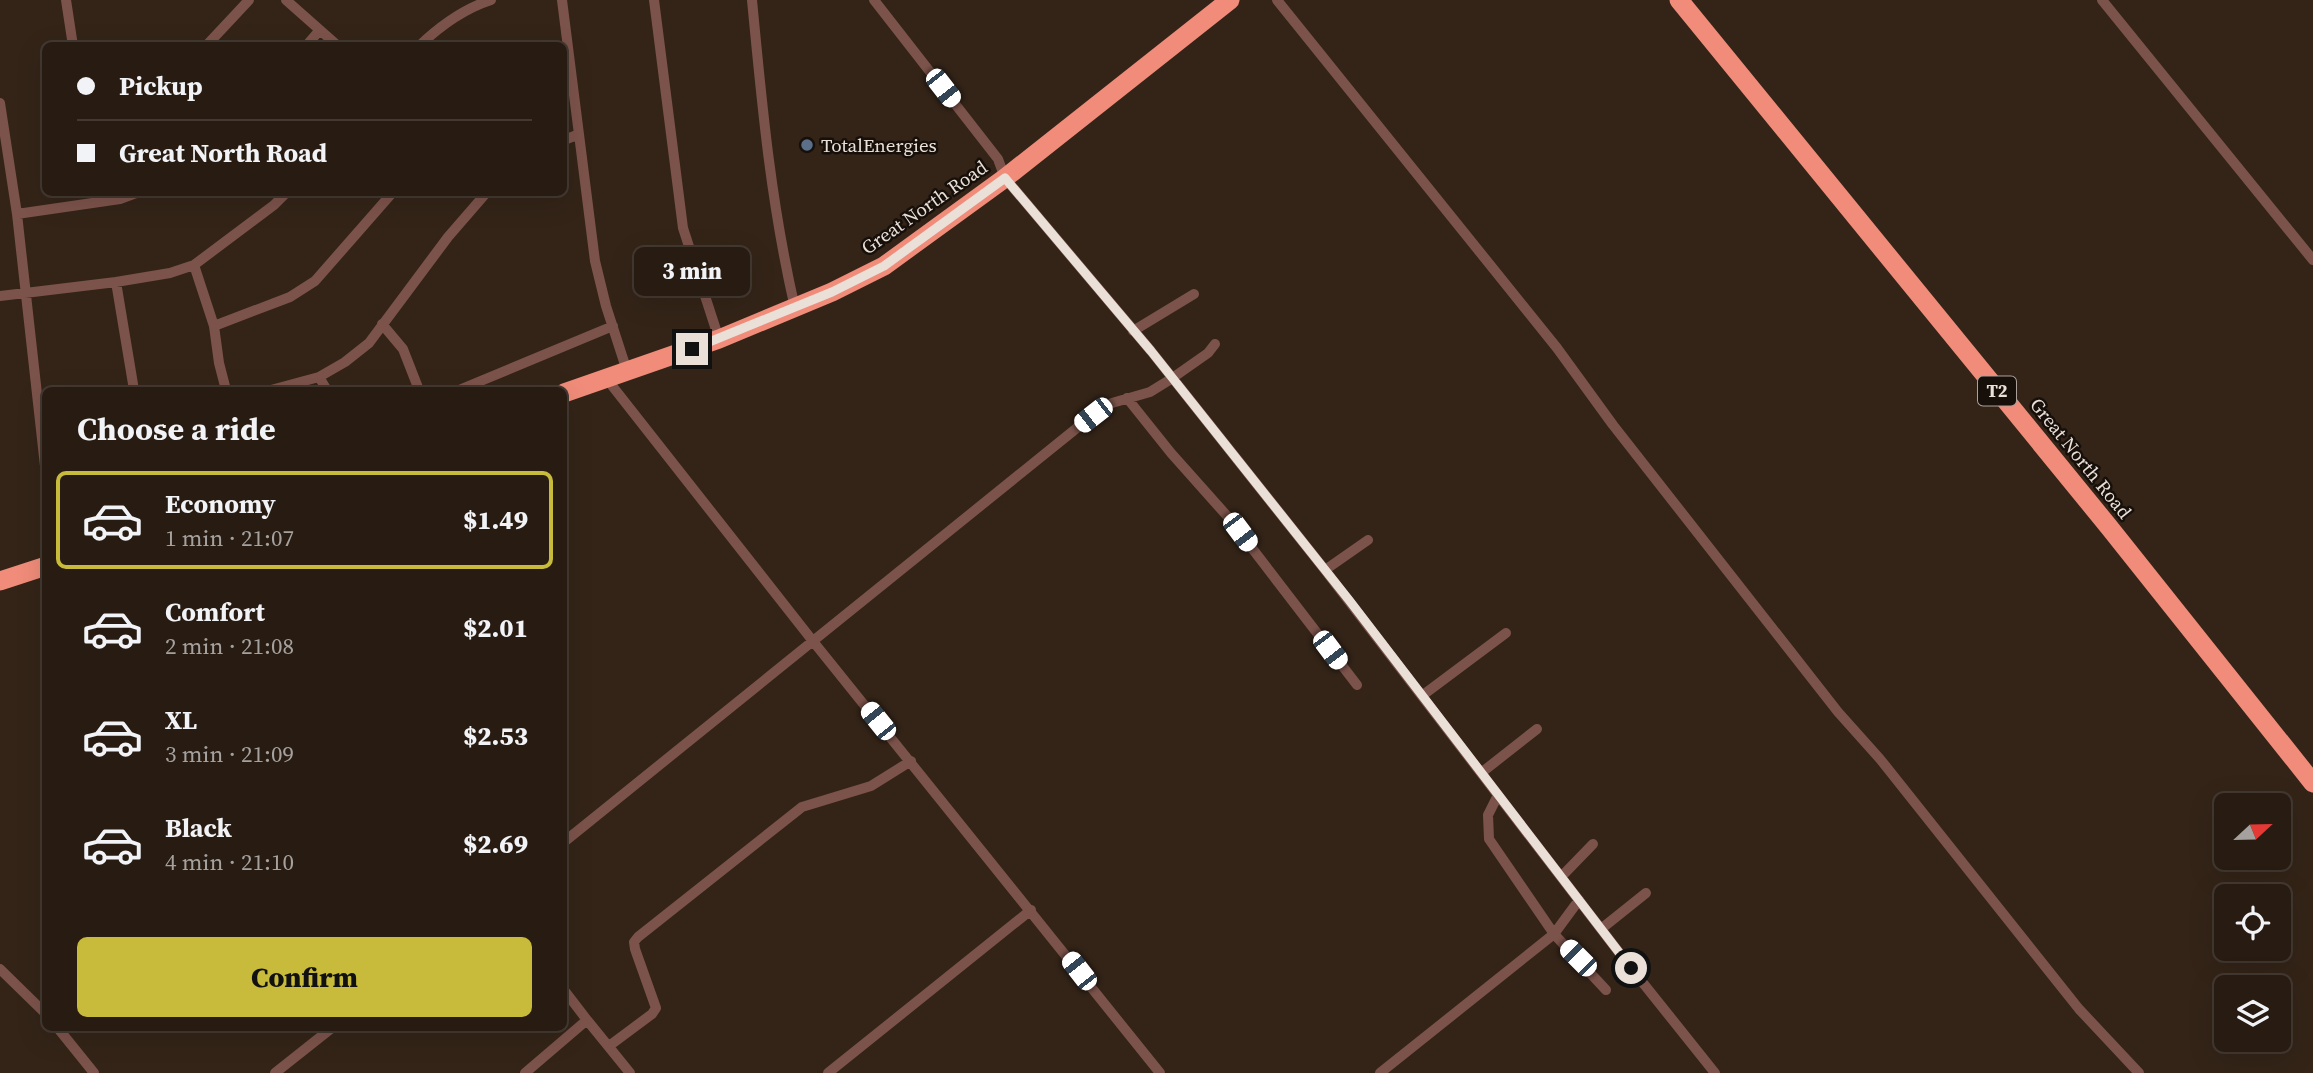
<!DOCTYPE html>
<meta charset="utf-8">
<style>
:root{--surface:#271b12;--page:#2f241b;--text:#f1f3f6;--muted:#a4a19f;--line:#433932;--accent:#c8bb3b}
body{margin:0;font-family:"Source Serif 4",serif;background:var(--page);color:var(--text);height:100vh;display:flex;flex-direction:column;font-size:26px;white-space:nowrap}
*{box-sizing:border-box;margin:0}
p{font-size:23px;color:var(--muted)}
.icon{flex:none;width:38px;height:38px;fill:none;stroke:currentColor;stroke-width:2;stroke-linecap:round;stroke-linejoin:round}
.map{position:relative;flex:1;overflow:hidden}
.sheet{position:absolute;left:42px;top:387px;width:525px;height:644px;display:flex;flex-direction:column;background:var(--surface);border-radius:10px;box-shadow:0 7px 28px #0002,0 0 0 2px var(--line)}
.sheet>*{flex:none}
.hud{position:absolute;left:42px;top:42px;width:525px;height:154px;border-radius:10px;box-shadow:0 7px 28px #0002,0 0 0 2px var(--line);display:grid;align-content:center;height:154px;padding:0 35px;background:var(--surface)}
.needle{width:46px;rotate:68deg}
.buttons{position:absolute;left:2214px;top:793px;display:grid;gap:14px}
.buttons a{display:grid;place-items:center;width:77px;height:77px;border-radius:10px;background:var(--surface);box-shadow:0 7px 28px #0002,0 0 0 2px var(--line);font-size:35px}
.end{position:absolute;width:32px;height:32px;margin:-16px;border:9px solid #ebe0d8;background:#111;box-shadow:0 0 0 4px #111}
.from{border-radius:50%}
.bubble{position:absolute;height:49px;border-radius:10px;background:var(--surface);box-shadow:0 7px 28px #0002,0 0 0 2px var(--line);font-size:23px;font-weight:800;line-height:49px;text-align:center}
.car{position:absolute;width:21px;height:42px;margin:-21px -10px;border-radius:9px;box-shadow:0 0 5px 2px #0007;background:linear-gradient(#fff 24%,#345 0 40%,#fff 0 76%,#345 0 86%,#fff 0)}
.hud b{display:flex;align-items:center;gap:24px;height:66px;font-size:26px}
.hud b+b{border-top:2px solid var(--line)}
.hud i{width:18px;height:18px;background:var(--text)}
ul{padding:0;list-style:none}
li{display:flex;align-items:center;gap:21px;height:98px;margin:0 14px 10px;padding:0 21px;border:4px solid transparent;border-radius:10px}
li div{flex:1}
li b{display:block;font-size:26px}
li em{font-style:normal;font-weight:800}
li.selected{border-color:var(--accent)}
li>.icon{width:63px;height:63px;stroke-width:1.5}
h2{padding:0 35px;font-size:32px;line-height:84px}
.primary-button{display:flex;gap:14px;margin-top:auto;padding:14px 35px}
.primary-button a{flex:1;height:80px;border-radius:10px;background:var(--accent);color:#111;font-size:28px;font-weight:800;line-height:80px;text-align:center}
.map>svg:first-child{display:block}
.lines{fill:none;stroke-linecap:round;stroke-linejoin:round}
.street{stroke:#7c534b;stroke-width:10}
.highway{stroke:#f08c79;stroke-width:19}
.route{stroke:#ebe0d8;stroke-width:9}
.service-dot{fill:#5c6f8a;stroke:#160f0a;stroke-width:2.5}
.labels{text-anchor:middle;stroke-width:5;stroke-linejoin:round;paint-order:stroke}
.shield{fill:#160f0a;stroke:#aba19a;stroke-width:2}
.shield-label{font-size:18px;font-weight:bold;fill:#ebe0d8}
.poi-label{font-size:19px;fill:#ebe0d8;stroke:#160f0a;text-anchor:start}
.street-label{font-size:19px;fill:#ebe0d8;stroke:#160f0a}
</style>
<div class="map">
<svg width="2313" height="1073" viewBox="0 0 2313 1073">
<rect width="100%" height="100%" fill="#342418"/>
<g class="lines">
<path class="street" d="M66,0L73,46
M286,0L338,46
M562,0L595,261L606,306L627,371
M654,0L683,228L719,339
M752,0C762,106 771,204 795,308
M874,0L998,159L1005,178L1151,351L1325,570L1631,968L1715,1073
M1277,0L1557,348L1613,425L1838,712L1880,759L2079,1009L2139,1073
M2102,0L2313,260
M206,46L249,0
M306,46L319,31
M419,46C440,26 463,9 491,0
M0,103L17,214L46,475
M564,140L577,135
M17,214L120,199L139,192
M194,265L214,326L219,363L226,390
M116,282L134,390
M0,296L116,282L170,273L194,265L274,205L287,192
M382,324L403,349L419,390
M214,326L290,297L315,281L393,192
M1133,331L1194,294
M319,377L327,390
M606,378L812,640L1160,1073
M271,390L319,377L345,362L369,343L448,237L487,192
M459,390L613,326
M1127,398L1171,453L1228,517L1357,685
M1325,570L1368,540
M1423,695L1506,633
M1481,773L1537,729
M1498,795L1488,815L1489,839L1554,934L1606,990
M564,842L1093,415L1112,403L1150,392L1171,379L1208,353L1215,344
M1561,877L1593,844
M1601,929L1646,893
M0,969L46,1014
M587,1020L630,1073
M57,1027L94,1073
M609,1046L652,1014L656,1008L635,949L634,942L638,937L802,807L871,786L911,761
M275,1073L333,1027
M525,1073L587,1020L564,990
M828,1073L1031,910
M1380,1073L1554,934L1579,900"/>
<path class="highway" d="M1679,0L2109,527L2313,783
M564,393L719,339L832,292L884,266L1005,178L1230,0
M0,581L46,566"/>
</g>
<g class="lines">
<path class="route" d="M692,349L832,292L884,266L1005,178L1151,351L1349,600L1631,968"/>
</g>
<circle class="service-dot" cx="807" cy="145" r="7"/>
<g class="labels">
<rect class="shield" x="1978" y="376.5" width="38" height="29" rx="5"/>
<g class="shield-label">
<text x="1997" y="397">T2</text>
</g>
<g class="poi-label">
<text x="821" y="152">TotalEnergies</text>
</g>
<g class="street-label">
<text transform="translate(924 207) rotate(-35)" y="7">Great North Road</text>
<text transform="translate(2081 458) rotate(51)" y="7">Great North Road</text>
</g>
</g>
</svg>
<div class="buttons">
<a><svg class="needle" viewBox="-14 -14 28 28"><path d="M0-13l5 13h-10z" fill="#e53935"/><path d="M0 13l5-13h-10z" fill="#a4a19f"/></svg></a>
<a><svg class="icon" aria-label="locate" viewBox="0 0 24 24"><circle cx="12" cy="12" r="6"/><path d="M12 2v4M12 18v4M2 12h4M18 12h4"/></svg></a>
<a><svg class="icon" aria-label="layers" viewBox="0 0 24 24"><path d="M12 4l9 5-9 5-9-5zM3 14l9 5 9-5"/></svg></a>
</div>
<i class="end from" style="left:1631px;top:968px"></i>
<i class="end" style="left:692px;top:349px"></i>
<div class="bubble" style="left:634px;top:247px;width:116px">3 min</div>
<i class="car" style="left:943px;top:88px;rotate:142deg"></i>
<i class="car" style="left:1093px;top:415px;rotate:232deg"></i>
<i class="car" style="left:1240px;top:532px;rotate:143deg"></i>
<i class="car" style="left:1330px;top:650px;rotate:143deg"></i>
<i class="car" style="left:878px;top:721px;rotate:321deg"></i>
<i class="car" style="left:1578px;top:958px;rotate:315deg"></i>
<i class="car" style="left:1079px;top:971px;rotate:322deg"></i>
<div class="hud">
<b><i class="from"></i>Pickup</b>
<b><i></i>Great North Road</b>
</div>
<section class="sheet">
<h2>Choose a ride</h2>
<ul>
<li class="selected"><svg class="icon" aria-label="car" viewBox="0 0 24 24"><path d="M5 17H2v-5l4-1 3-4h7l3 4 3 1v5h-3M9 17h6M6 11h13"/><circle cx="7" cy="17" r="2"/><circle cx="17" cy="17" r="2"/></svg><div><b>Economy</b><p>1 min · 21:07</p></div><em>$1.49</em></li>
<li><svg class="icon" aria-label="car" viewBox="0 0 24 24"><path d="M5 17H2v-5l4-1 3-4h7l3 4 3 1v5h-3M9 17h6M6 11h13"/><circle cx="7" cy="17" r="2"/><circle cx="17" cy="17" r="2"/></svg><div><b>Comfort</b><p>2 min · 21:08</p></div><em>$2.01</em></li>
<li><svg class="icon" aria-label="car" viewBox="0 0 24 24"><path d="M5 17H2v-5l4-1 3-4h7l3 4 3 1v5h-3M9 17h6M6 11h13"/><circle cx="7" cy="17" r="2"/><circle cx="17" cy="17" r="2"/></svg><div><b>XL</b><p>3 min · 21:09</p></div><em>$2.53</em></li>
<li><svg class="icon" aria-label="car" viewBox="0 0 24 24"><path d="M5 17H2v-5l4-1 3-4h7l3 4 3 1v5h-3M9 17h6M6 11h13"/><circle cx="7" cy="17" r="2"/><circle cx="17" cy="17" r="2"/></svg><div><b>Black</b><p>4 min · 21:10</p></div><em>$2.69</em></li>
</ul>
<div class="primary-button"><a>Confirm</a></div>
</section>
</div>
